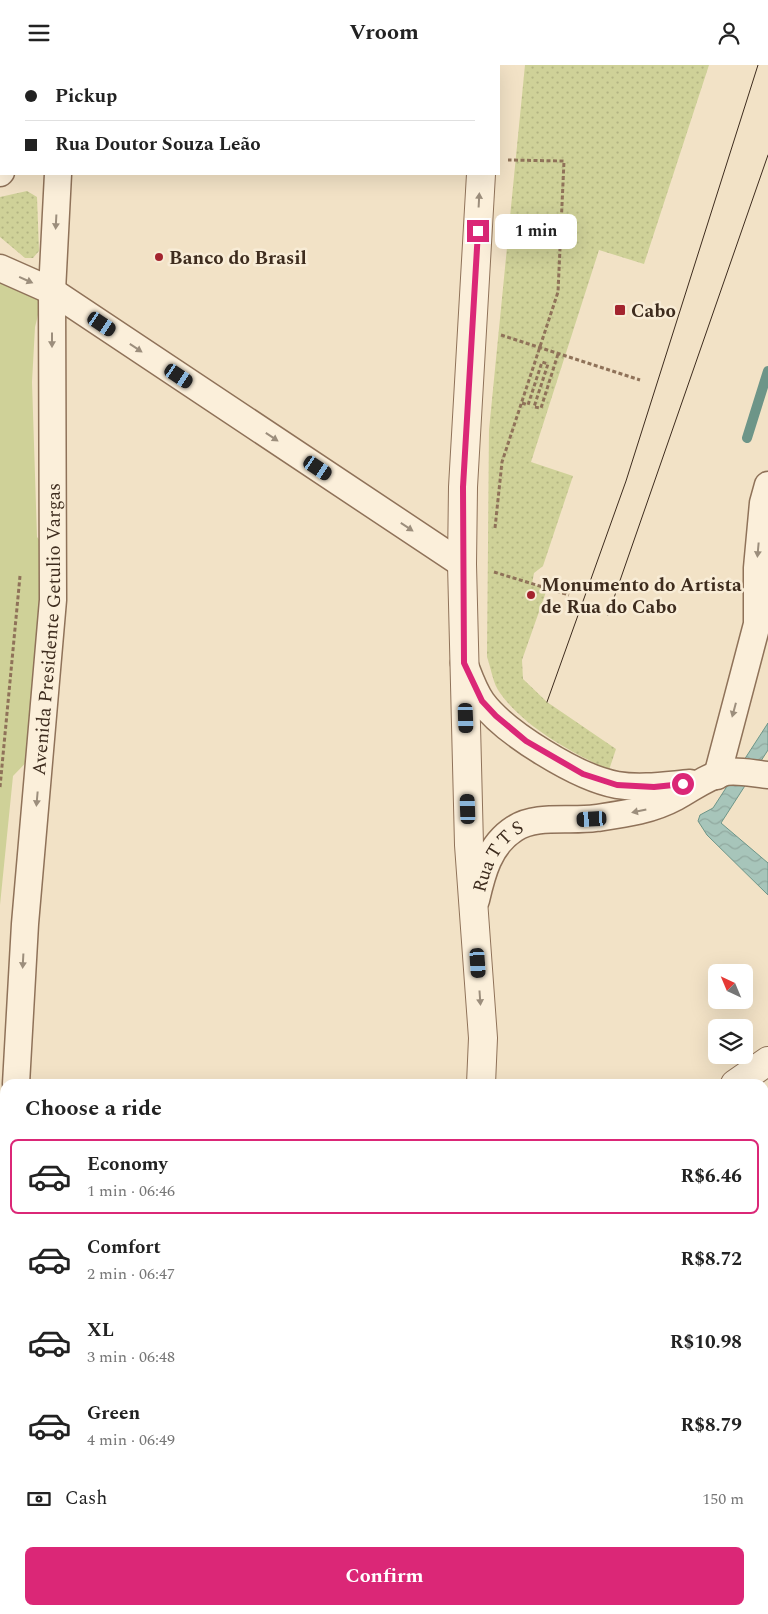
<!DOCTYPE html>
<meta charset="utf-8">
<style>
:root{--surface:#fff;--page:#f6f6f6;--text:#222;--muted:#767676;--line:#e0e0e0;--accent:#db2777}
body{margin:0;font-family:Spectral,serif;background:var(--page);color:var(--text);height:100vh;display:flex;flex-direction:column;font-size:19px;white-space:nowrap}
*{box-sizing:border-box;margin:0}
p{font-size:16px;color:var(--muted)}
.icon{flex:none;width:28px;height:28px;fill:none;stroke:currentColor;stroke-width:2;stroke-linecap:round;stroke-linejoin:round}
.map{position:relative;flex:1;overflow:hidden}
.sheet{position:absolute;left:0px;top:1014px;width:769px;height:536px;display:flex;flex-direction:column;background:var(--surface);border-radius:15px 15px 0 0;box-shadow:0 5px 20px #0002}
.sheet>*{flex:none}
.banner{position:absolute;left:0px;top:0px;width:500px;height:110px;box-shadow:0 5px 20px #0002;display:grid;align-content:center;height:110px;padding:0 25px;background:var(--surface)}
.needle{width:32px;rotate:316deg}
.tools{position:absolute;left:708px;top:899px;display:grid;gap:10px}
.tools a{display:grid;place-items:center;width:45px;height:45px;border-radius:8px;background:var(--surface);box-shadow:0 5px 20px #0002;font-size:25px}
.end{position:absolute;width:22px;height:22px;margin:-11px;border:6px solid #db2777;background:#fff;box-shadow:0 0 0 2px #fff}
.from{border-radius:50%}
.bubble{position:absolute;height:35px;border-radius:8px;background:var(--surface);box-shadow:0 5px 20px #0002;font-size:16px;font-weight:700;line-height:35px;text-align:center}
.car{position:absolute;width:15px;height:30px;margin:-15px -8px;border-radius:6px;box-shadow:0 0 4px 1px #0007;background:linear-gradient(#222 24%,#8ab4d8 0 40%,#222 0 76%,#8ab4d8 0 86%,#222 0)}
.banner b{display:flex;align-items:center;gap:18px;height:48px;font-size:19px}
.banner b+b{border-top:1px solid var(--line)}
.banner i{width:12px;height:12px;background:var(--text)}
ul{padding:0;list-style:none}
li{display:flex;align-items:center;gap:15px;height:75px;margin:0 10px 8px;padding:0 15px;border:2px solid transparent;border-radius:8px}
li div{flex:1}
li b{display:block;font-size:19px}
li em{font-style:normal;font-weight:700}
li.current{border-color:var(--accent)}
li>.icon{width:45px;height:45px;stroke-width:1.5}
h2{padding:0 25px;font-size:22px;line-height:60px}
.pay{display:flex;align-items:center;gap:12px;height:55px;padding:0 25px;font-size:19px}
.pay p{margin-inline-start:auto}
.button{display:flex;gap:10px;margin-top:auto;padding:10px 25px}
.button a{flex:1;height:58px;border-radius:8px;background:var(--accent);color:#fff;font-size:20px;font-weight:700;line-height:58px;text-align:center}
header{display:flex;justify-content:space-between;align-items:center;height:65px;padding:0 25px;background:var(--surface);font-size:22px;font-weight:700}
.map>svg:first-child{display:block}
.green{fill:#cfd198}
.park{fill:url(#park-dots)}
.water{fill:url(#water-waves);stroke:#6d9588}
.lines{fill:none;stroke-linecap:round;stroke-linejoin:round}
.stream{stroke:#6d9588;stroke-width:10}
.minor-casing{stroke:#8f7259;stroke-width:29}
.tertiary-casing{stroke:#8f7259;stroke-width:30}
.path{stroke:#8f7259;stroke-width:3;stroke-dasharray:4 2.5;stroke-linecap:butt}
.minor{stroke:#fbefda;stroke-width:26}
.tertiary{stroke:#fbefda;stroke-width:28}
.tram{stroke:#3e2c1e;stroke-width:1}
.oneway{fill:#9c8e7c}
.route{stroke:#db2777;stroke-width:6}
.poi-dot{fill:#a3242e;stroke:#f8ecd6;stroke-width:2}
.labels{text-anchor:middle;stroke-width:5;stroke-linejoin:round;paint-order:stroke}
.poi-label{font-size:19px;font-weight:bold;fill:#3e2c1e;stroke:#f8ecd6;text-anchor:start}
.street-label{font-size:19px;fill:#3e2c1e;stroke:#f8ecd6}
</style>
<header><svg class="icon" aria-label="menu" viewBox="0 0 24 24"><path d="M4 6h16M4 12h16M4 18h16"/></svg>Vroom<svg class="icon" aria-label="person" viewBox="0 0 24 24"><circle cx="12" cy="8" r="4"/><path d="M4 21q1-7 8-7t8 7"/></svg></header>
<div class="map">
<svg width="768" height="1549" viewBox="0 0 768 1549">
<defs>
<pattern id="park-dots" width="8" height="8" patternUnits="userSpaceOnUse" patternTransform="scale(1.25)"><rect width="8" height="8" fill="#cfd198"/><path d="M2 2h.1M6 6h.1" fill="none" stroke="#b3b483" stroke-width="1.8" stroke-linecap="round"/></pattern>
<pattern id="water-waves" width="16" height="10" patternUnits="userSpaceOnUse" patternTransform="scale(1.25)"><rect width="16" height="10" fill="#a7c5ba"/><path d="M0 5q4-4 8 0t8 0" fill="none" stroke="#91a99f"/></pattern>
</defs>
<rect width="100%" height="100%" fill="#f2e2c6"/>
<path class="green" d="M0,214L42,234L35,262L32,317L37,472L58,498L41,682L13,711L0,840Z"/>
<path class="park" d="M0,0L48,1H1V89Z
M525,0H709L644,199L599,185L531,397L573,411L543,501L534,508L532,519L547,524L522,595L523,614L547,637L616,684L609,705C572,688 524,662 500,628C493,619 491,603 487,592L489,365Z
M27,126L37,132L39,186L33,193H25L0,172V132Z"/>
<path class="water" d="M768,658V685L721,758L768,798V830L707,770L698,756L700,750L713,743Z"/>
<g class="lines">
<path class="stream" d="M747,373L768,306"/>
<defs>
<g id="minor">
<path d="M61,1V0"/>
<path d="M0,108L1,107"/>
<path d="M0,203L52,226L462,499"/>
<path d="M464,598C469,611 474,626 482,637C505,668 578,713 617,720C641,724 666,720 690,718"/>
<path d="M717,711L757,559V503L763,438L768,420"/>
<path id="s1" d="M476,835C482,809 489,780 514,764C536,749 570,757 596,753C624,749 650,746 676,732C693,723 707,711 726,707C739,705 755,709 768,710"/>
<path id="s2" d="M16,1019L25,859L53,535L52,226L58,109"/>
<path d="M764,1154L768,1170"/>
<path d="M0,1160L5,1117"/>
<path d="M764,1460H768"/>
<path d="M764,1542L768,1506"/>
</g>
<path id="tertiary" d="M484,1V0
M481,1019L483,973L469,780L462,499L463,422L481,109
M735,1019L768,996
M426,1549L427,1545"/>
</defs>
<use href="#minor" class="minor-casing"/>
<use href="#tertiary" class="tertiary-casing"/>
<path class="path" d="M501,270L640,315
M522,338L528,340L542,297L548,299L534,342L541,343L558,289
M495,463L502,397L558,227L564,96L508,95
M494,507L569,530
M0,722L20,511"/>
<use href="#minor" class="minor"/>
<use href="#tertiary" class="tertiary"/>
<path class="tram" d="M608,550L768,90
M547,637L626,416L758,0"/>
</g>
<defs><path id="oneway-solid" d="M-6-.8H1V-3.2L6.5 0L1 3.2V.8H-6Z" transform="scale(1.25)"/></defs>
<g class="oneway">
<use href="#oneway-solid" transform="translate(479 135) rotate(-87)"/>
<use href="#oneway-solid" transform="translate(56 157) rotate(93)"/>
<use href="#oneway-solid" transform="translate(26 215) rotate(24)"/>
<use href="#oneway-solid" transform="translate(52 275) rotate(90)"/>
<use href="#oneway-solid" transform="translate(136 283) rotate(34)"/>
<use href="#oneway-solid" transform="translate(272 372) rotate(34)"/>
<use href="#oneway-solid" transform="translate(407 462) rotate(34)"/>
<use href="#oneway-solid" transform="translate(758 485) rotate(95)"/>
<use href="#oneway-solid" transform="translate(734 645) rotate(105)"/>
<use href="#oneway-solid" transform="translate(37 734) rotate(95)"/>
<use href="#oneway-solid" transform="translate(639 746) rotate(168)"/>
<use href="#oneway-solid" transform="translate(23 896) rotate(93)"/>
<use href="#oneway-solid" transform="translate(480 933) rotate(86)"/>
</g>
<g class="lines">
<path class="route" d="M478,166L463,422L464,598L482,636L496,651L526,676L583,709L617,720L654,722L683,719"/>
</g>
<g class="poi-dot">
<circle cx="159" cy="192" r="5"/>
<rect x="614" y="239" width="12" height="12" rx="2.5"/>
<circle cx="531" cy="530" r="5"/>
</g>
<g class="labels">
<g class="poi-label">
<text x="169" y="199">Banco do Brasil</text>
<text x="631" y="252">Cabo</text>
<text x="541" y="526">Monumento do Artista<tspan x="541" dy="22">de Rua do Cabo</tspan></text>
</g>
<g class="street-label">
<text dy="7" stroke="none"><textPath href="#s2" startOffset="456">Avenida Presidente Getulio Vargas</textPath></text>
<text dy="7" stroke="none"><textPath href="#s1" startOffset="50">Rua T T S</textPath></text>
</g>
</g>
</svg>
<div class="tools">
<a><svg class="needle" viewBox="-14 -14 28 28"><path d="M0-13l5 13h-10z" fill="#e53935"/><path d="M0 13l5-13h-10z" fill="#767676"/></svg></a>
<a><svg class="icon" aria-label="layers" viewBox="0 0 24 24"><path d="M12 4l9 5-9 5-9-5zM3 14l9 5 9-5"/></svg></a>
</div>
<i class="end from" style="left:683px;top:719px"></i>
<i class="end" style="left:478px;top:166px"></i>
<div class="bubble" style="left:495px;top:149px;width:82px">1 min</div>
<i class="car" style="left:102px;top:259px;rotate:124deg"></i>
<i class="car" style="left:179px;top:311px;rotate:124deg"></i>
<i class="car" style="left:318px;top:403px;rotate:124deg"></i>
<i class="car" style="left:466px;top:653px;rotate:178deg"></i>
<i class="car" style="left:468px;top:744px;rotate:358deg"></i>
<i class="car" style="left:592px;top:754px;rotate:267deg"></i>
<i class="car" style="left:478px;top:898px;rotate:176deg"></i>
<div class="banner">
<b><i class="from"></i>Pickup</b>
<b><i></i>Rua Doutor Souza Leão</b>
</div>
<section class="sheet">
<h2>Choose a ride</h2>
<ul>
<li class="current"><svg class="icon" aria-label="car" viewBox="0 0 24 24"><path d="M5 17H2v-5l4-1 3-4h7l3 4 3 1v5h-3M9 17h6M6 11h13"/><circle cx="7" cy="17" r="2"/><circle cx="17" cy="17" r="2"/></svg><div><b>Economy</b><p>1 min · 06:46</p></div><em>R$6.46</em></li>
<li><svg class="icon" aria-label="car" viewBox="0 0 24 24"><path d="M5 17H2v-5l4-1 3-4h7l3 4 3 1v5h-3M9 17h6M6 11h13"/><circle cx="7" cy="17" r="2"/><circle cx="17" cy="17" r="2"/></svg><div><b>Comfort</b><p>2 min · 06:47</p></div><em>R$8.72</em></li>
<li><svg class="icon" aria-label="car" viewBox="0 0 24 24"><path d="M5 17H2v-5l4-1 3-4h7l3 4 3 1v5h-3M9 17h6M6 11h13"/><circle cx="7" cy="17" r="2"/><circle cx="17" cy="17" r="2"/></svg><div><b>XL</b><p>3 min · 06:48</p></div><em>R$10.98</em></li>
<li><svg class="icon" aria-label="car" viewBox="0 0 24 24"><path d="M5 17H2v-5l4-1 3-4h7l3 4 3 1v5h-3M9 17h6M6 11h13"/><circle cx="7" cy="17" r="2"/><circle cx="17" cy="17" r="2"/></svg><div><b>Green</b><p>4 min · 06:49</p></div><em>R$8.79</em></li>
</ul>
<div class="pay"><svg class="icon" aria-label="cash" viewBox="0 0 24 24"><path d="M3 7h18v10H3z"/><circle cx="12" cy="12" r="2"/></svg>Cash<p>150 m</p></div>
<div class="button"><a>Confirm</a></div>
</section>
</div>
